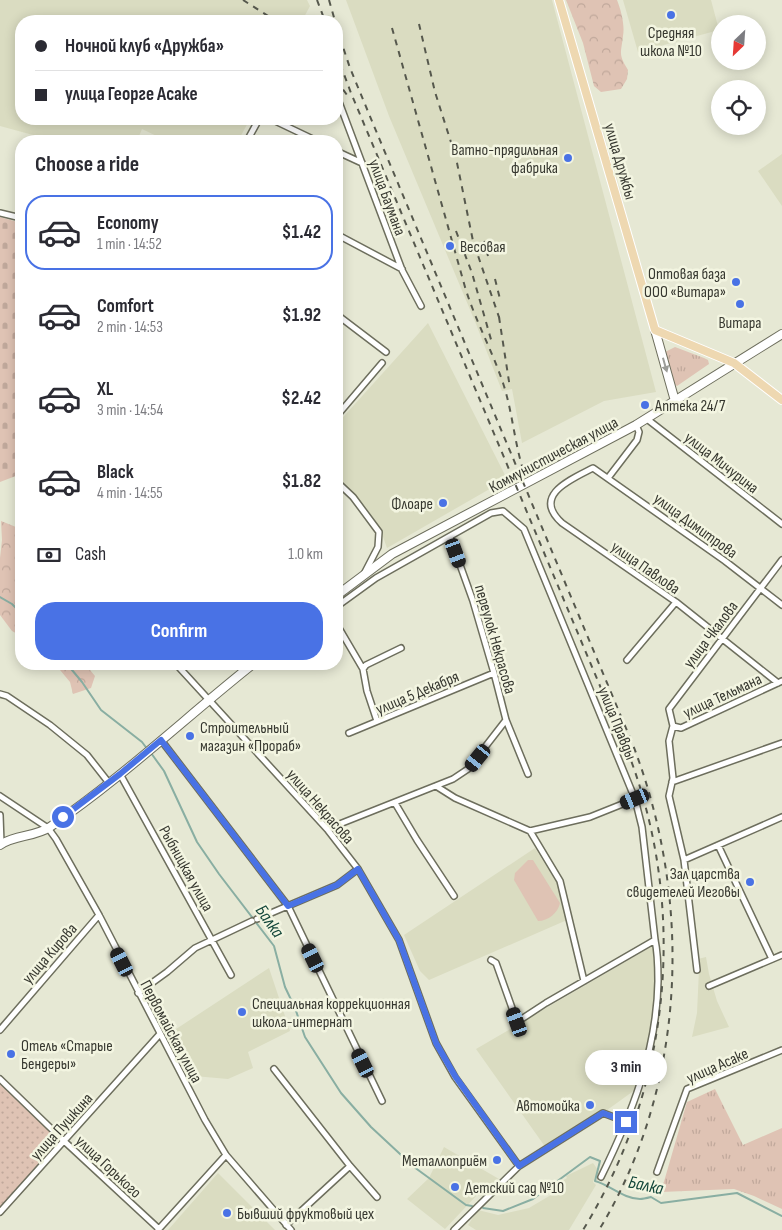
<!DOCTYPE html>
<meta charset="utf-8">
<style>
:root{--surface:#fff;--page:#f7f7f7;--text:#2b2b33;--muted:#7c7c81;--line:#e1e1e2;--accent:#4972e5}
body{margin:0;font-family:"Sofia Sans Condensed",sans-serif;background:var(--page);color:var(--text);height:100vh;display:flex;flex-direction:column;font-size:19px;white-space:nowrap}
*{box-sizing:border-box;margin:0}
p{font-size:16px;color:var(--muted)}
.icon{flex:none;width:28px;height:28px;fill:none;stroke:currentColor;stroke-width:2;stroke-linecap:round;stroke-linejoin:round}
.map{position:relative;flex:1;overflow:hidden}
.panel{position:absolute;left:15px;top:135px;width:328px;height:535px;display:flex;flex-direction:column;background:var(--surface);border-radius:20px;box-shadow:0 2px 12px #0003}
.panel>*{flex:none}
.hud{position:absolute;left:15px;top:15px;width:328px;height:110px;border-radius:20px;box-shadow:0 2px 12px #0003;display:grid;align-content:center;height:110px;padding:0 20px;background:var(--surface)}
.needle{width:32px;rotate:205deg}
.fabs{position:absolute;left:711px;top:15px;display:grid;gap:10px}
.fabs a{display:grid;place-items:center;width:55px;height:55px;border-radius:50%;background:var(--surface);box-shadow:0 2px 12px #0003;font-size:25px}
.end{position:absolute;width:22px;height:22px;margin:-11px;border:6px solid #4972e5;background:#fff;box-shadow:0 0 0 2px #fff}
.from{border-radius:50%}
.bubble{position:absolute;height:35px;border-radius:18px;background:var(--surface);box-shadow:0 2px 12px #0003;font-size:16px;font-weight:700;line-height:35px;text-align:center}
.car{position:absolute;width:15px;height:30px;margin:-15px -8px;border-radius:6px;box-shadow:0 0 4px 1px #0007;background:linear-gradient(#222 24%,#8ab4d8 0 40%,#222 0 76%,#8ab4d8 0 86%,#222 0)}
.hud b{display:flex;align-items:center;gap:18px;height:48px;font-size:19px}
.hud b+b{border-top:1px solid var(--line)}
.hud i{width:12px;height:12px;background:var(--text)}
ul{padding:0;list-style:none}
li{display:flex;align-items:center;gap:15px;height:75px;margin:0 10px 8px;padding:0 10px;border:2px solid transparent;border-radius:20px}
li div{flex:1}
li b{display:block;font-size:19px}
li em{font-style:normal;font-weight:700}
li.current{border-color:var(--accent)}
li>.icon{width:45px;height:45px;stroke-width:1.5}
h2{padding:0 20px;font-size:22px;line-height:60px}
.pay{display:flex;align-items:center;gap:12px;height:55px;padding:0 20px;font-size:19px}
.pay p{margin-inline-start:auto}
.primary-button{display:flex;gap:10px;margin-top:auto;padding:10px 20px}
.primary-button a{flex:1;height:58px;border-radius:20px;background:var(--accent);color:#fff;font-size:20px;font-weight:700;line-height:58px;text-align:center}
.map>svg:first-child{display:block}
.built{fill:#dadcc1}
.grass{fill:url(#grass-tufts)}
.forest{fill:url(#forest-crowns)}
.cemetery{fill:url(#cemetery-stones)}
.park{fill:url(#park-dots)}
.pitch{fill:#dfc3b4}
.lines{fill:none;stroke-linecap:round;stroke-linejoin:round}
.stream{stroke:#89aea2;stroke-width:2}
.minor-casing{stroke:#6d6e5d;stroke-width:8}
.secondary-casing{stroke:#6d6e5d;stroke-width:10}
.primary-casing{stroke:#fff;stroke-width:10}
.minor{stroke:#fff;stroke-width:5}
.secondary{stroke:#fff;stroke-width:8}
.primary{stroke:#eed8b1;stroke-width:8}
.rail{stroke:#56584d;stroke-width:2;stroke-dasharray:6 6;stroke-linecap:butt}
.oneway{fill:#9b9c98}
.route{stroke:#4972e5;stroke-width:6}
.poi-dot{fill:#4972e5;stroke:#f3f5e1;stroke-width:2}
.labels{text-anchor:middle;stroke-width:5;stroke-linejoin:round;paint-order:stroke}
.poi-label{font-size:16px;fill:#373830;stroke:#f3f5e1;text-anchor:start}
.street-label{font-size:16px;fill:#373830;stroke:#f3f5e1}
.water-label{font-size:18px;font-style:italic;fill:#124639;stroke:#f3f5e1}
</style>
<div class="map">
<svg width="782" height="1230" viewBox="0 0 782 1230">
<defs>
<pattern id="grass-tufts" width="24" height="20" patternUnits="userSpaceOnUse" patternTransform="scale(1.25)"><rect width="24" height="20" fill="#dfc3b4"/><path d="M3 7l-1-3M5 7V3M7 7l1-3M15 17l-1-3M17 17v-4M19 17l1-3" fill="none" stroke="#c0a89b"/></pattern>
<pattern id="forest-crowns" width="20" height="18" patternUnits="userSpaceOnUse" patternTransform="scale(1.25)"><rect width="20" height="18" fill="#dfc3b4"/><path d="M2 6a3 3 0 1 1 6 0M12 15a3 3 0 1 1 6 0" fill="none" stroke="#c0a89b"/></pattern>
<pattern id="cemetery-stones" width="16" height="16" patternUnits="userSpaceOnUse" patternTransform="scale(1.25)"><rect width="16" height="16" fill="#dfc3b4"/><path d="M2 7V4a2 2 0 0 1 4 0v3zM10 15v-3a2 2 0 0 1 4 0v3z" fill="#c0a89b"/></pattern>
<pattern id="park-dots" width="8" height="8" patternUnits="userSpaceOnUse" patternTransform="scale(1.25)"><rect width="8" height="8" fill="#dfc3b4"/><path d="M2 2h.1M6 6h.1" fill="none" stroke="#c0a89b" stroke-width="1.8" stroke-linecap="round"/></pattern>
</defs>
<rect width="100%" height="100%" fill="#e6e8d4"/>
<path class="built" d="M0,0H307L310,6L302,21H21V119H250L238,141H167L142,129L137,141H55L0,126Z
M346,0H552L656,392L604,401L522,443L512,389L502,391L476,324L389,116Z
M623,0H711L719,30L638,52Z
M782,154V206L758,171Z
M428,323L507,479L387,548L382,534L336,472V425Z
M535,848L557,883L567,920L429,980L420,971L404,935Z
M656,944L657,1005L639,1087L603,1113L546,1148L476,1049Z
M706,957L709,974L717,1001L729,1027L692,1037L697,1013L699,970L698,959Z
M269,968L290,1031L248,1052L253,1068L228,1079L194,1076L170,1033Z
M444,1147L499,1179L482,1196L477,1195L445,1229L407,1199L429,1178Z
M593,1163L598,1170L593,1182L596,1185L569,1230H476L468,1225L478,1210L498,1215L529,1208L556,1192L553,1187L567,1178L566,1176Z
M218,1173L275,1230H168Z"/>
<path class="grass" d="M675,347L704,358L708,360L709,364L677,386L674,384L665,352Z
M715,1089L743,1145L782,1128V1209L754,1196L734,1189L661,1192L687,1102Z"/>
<path class="forest" d="M566,0H617C621,10 625,25 623,36C621,54 618,54 628,70L627,79L621,89L601,92L594,86L583,43Z
M1,521L21,529V636L12,631L0,615V558L2,540Z
M55,664H85L95,676L91,688L73,694L70,682Z"/>
<path class="cemetery" d="M0,217L21,223V474L0,482Z"/>
<path class="park" d="M0,1084L60,1141L0,1210Z"/>
<path class="pitch" d="M528,860H533L560,903C558,913 548,921 538,921L514,880L515,873Z"/>
<g class="lines">
<path class="stream" d="M0,597L12,604L21,613
M67,664L82,682L101,710L142,742L148,750
M151,753L164,771L197,842L219,874L274,946L285,987L295,1008L305,1037L341,1093L371,1127L414,1167L466,1205L472,1206
M483,1208L503,1211L533,1199L590,1157L600,1161L595,1181C610,1185 624,1199 640,1199C643,1199 647,1198 651,1197L661,1203L737,1193L782,1216"/>
<defs>
<path id="minor" d="M336,94L402,270L421,306
M271,119L317,141
M247,141L259,119
M336,151L362,163
M0,213L21,218
M336,234L402,269
M336,314L386,352
M336,405L342,410
M336,417L382,363
M647,419L782,524
M608,478L637,440L639,432L636,425
M336,481L353,497L379,532L378,547L364,574
M450,537L473,601L494,673L506,720L528,774
M336,607L376,578L491,513L503,511L524,529L635,799L642,827L655,940C658,954 658,967 658,981C657,1051 631,1116 601,1177
M336,623L363,669
M627,660L676,602
M176,664L327,829L358,869L399,940L436,1043L455,1077L519,1166
M778,683L676,602L562,523C531,495 572,479 593,468L725,561L782,605
M0,694L7,696L50,725L87,755L109,783
M377,721L367,691L363,669L366,665L401,648
M673,726L669,741L673,778L669,796L684,860L697,970
M673,726L669,709L782,560
M673,726L681,728L782,681
M349,733L494,673
M161,740L288,906L382,1101
M120,774L231,975
M672,782L782,743
M436,786L455,798L530,831L590,817L635,799
M0,796L48,828L56,839L99,915L205,1120L226,1155L291,1230
M395,803L417,840L454,896
M0,815L1,843
M327,829L453,779L468,769L506,720
M530,831L560,881L584,981
M718,845L772,959
M684,860L782,817
M257,919L337,885L358,869
M491,960L496,963L517,1022L546,1003L655,940
M709,986L782,955
M138,993L167,972L195,948L252,921
M0,1030L99,915
M274,1069L350,1166L377,1197
M0,1079L64,1141L159,1229
M657,1172L687,1089L782,1050
M0,1212L159,1035
M286,1225L350,1166
M158,1230L226,1155
M454,1230L519,1166L603,1113L627,1122"/>
<path id="secondary" d="M655,330L675,401
M336,596L392,554L636,425L782,334
M0,845C14,835 35,837 50,827C122,778 185,718 253,664"/>
<path id="primary" d="M559,0L655,330L734,363L782,400"/>
</defs>
<use href="#minor" class="minor-casing"/>
<use href="#secondary" class="secondary-casing"/>
<use href="#primary" class="primary-casing"/>
<use href="#minor" class="minor"/>
<use href="#secondary" class="secondary"/>
<use href="#primary" class="primary"/>
<path class="rail" d="M243,0L276,21
M317,0L325,21
M329,0L335,21
M419,24L435,92L456,158L473,241L501,323
M336,26L350,68L374,126L633,745C693,901 687,1085 599,1230
M392,28L465,287C475,320 492,350 503,383C512,410 514,439 522,466
M336,53L351,93L629,755C688,911 671,1087 583,1230
M336,80L347,95
M456,231L472,273L492,343
M484,241L488,256
M495,279L500,299
M499,317L510,388"/>
</g>
<defs><path id="oneway-solid" d="M-6-.8H1V-3.2L6.5 0L1 3.2V.8H-6Z" transform="scale(1.25)"/></defs>
<use class="oneway" href="#oneway-solid" transform="translate(665 365) rotate(74)"/>
<g class="lines">
<path class="route" d="M63,817L120,774L161,740L288,906L337,885L358,869L399,940L436,1043L455,1076L519,1166L603,1113L626,1122"/>
</g>
<g class="poi-dot">
<circle cx="671" cy="15" r="5"/>
<circle cx="568" cy="158" r="5"/>
<circle cx="450" cy="246" r="5"/>
<circle cx="736" cy="282" r="5"/>
<circle cx="740" cy="304" r="5"/>
<circle cx="645" cy="405" r="5"/>
<circle cx="443" cy="503" r="5"/>
<circle cx="190" cy="736" r="5"/>
<circle cx="750" cy="882" r="5"/>
<circle cx="242" cy="1012" r="5"/>
<circle cx="11" cy="1054" r="5"/>
<circle cx="590" cy="1105" r="5"/>
<circle cx="497" cy="1160" r="5"/>
<circle cx="455" cy="1187" r="5"/>
<circle cx="227" cy="1213" r="5"/>
</g>
<g class="labels">
<g class="poi-label">
<text x="671" y="38" text-anchor="middle">Средняя<tspan x="671" dy="18">школа №10</tspan></text>
<text x="558" y="155" text-anchor="end">Ватно-прядильная<tspan x="558" dy="18">фабрика</tspan></text>
<text x="460" y="252">Весовая</text>
<text x="726" y="279" text-anchor="end">Оптовая база<tspan x="726" dy="18">ООО «Витара»</tspan></text>
<text x="740" y="328" text-anchor="middle">Витара</text>
<text x="655" y="411">Аптека 24/7</text>
<text x="433" y="509" text-anchor="end">Флоаре</text>
<text x="200" y="733">Строительный<tspan x="200" dy="18">магазин «Прораб»</tspan></text>
<text x="740" y="879" text-anchor="end">Зал царства<tspan x="740" dy="18">свидетелей Иеговы</tspan></text>
<text x="252" y="1009">Специальная коррекционная<tspan x="252" dy="18">школа-интернат</tspan></text>
<text x="21" y="1051">Отель «Старые<tspan x="21" dy="18">Бендеры»</tspan></text>
<text x="580" y="1111" text-anchor="end">Автомойка</text>
<text x="487" y="1166" text-anchor="end">Металлоприём</text>
<text x="465" y="1193">Детский сад №10</text>
<text x="237" y="1219">Бывший фруктовый цех</text>
</g>
<g class="street-label">
<text transform="translate(621 161) rotate(74)" y="6">улица Дружбы</text>
<text transform="translate(388 197) rotate(70)" y="6">улица Баумана</text>
<text transform="translate(553 454) rotate(-28)" y="6">Коммунистическая улица</text>
<text transform="translate(722 462) rotate(38)" y="6">улица Мичурина</text>
<text transform="translate(696 525) rotate(36)" y="6">улица Димитрова</text>
<text transform="translate(646 567) rotate(35)" y="6">улица Павлова</text>
<text transform="translate(710 634) rotate(-53)" y="6">улица Чкалова</text>
<text transform="translate(496 639) rotate(74)" y="6">переулок Некрасова</text>
<text transform="translate(417 692) rotate(-23)" y="6">улица 5 Декабря</text>
<text transform="translate(722 695) rotate(-25)" y="6">улица Тельмана</text>
<text transform="translate(618 723) rotate(68)" y="6">улица Правды</text>
<text transform="translate(321 806) rotate(49)" y="6">улица Некрасова</text>
<text transform="translate(187 868) rotate(61)" y="6">Рыбницкая улица</text>
<text transform="translate(49 953) rotate(-49)" y="6">улица Кирова</text>
<text transform="translate(172 1031) rotate(62)" y="6">Первомайская улица</text>
<text transform="translate(717 1065) rotate(-24)" y="6">улица Асаке</text>
<text transform="translate(61 1126) rotate(-48)" y="6">улица Пушкина</text>
<text transform="translate(109 1166) rotate(43)" y="6">улица Горького</text>
</g>
<g class="water-label">
<text transform="translate(270 921) rotate(55)" y="6">Балка</text>
<text transform="translate(646 1185) rotate(12)" y="6">Балка</text>
</g>
</g>
</svg>
<div class="fabs">
<a><svg class="needle" viewBox="-14 -14 28 28"><path d="M0-13l5 13h-10z" fill="#e53935"/><path d="M0 13l5-13h-10z" fill="#7c7c81"/></svg></a>
<a><svg class="icon" aria-label="locate" viewBox="0 0 24 24"><circle cx="12" cy="12" r="6"/><path d="M12 2v4M12 18v4M2 12h4M18 12h4"/></svg></a>
</div>
<i class="end from" style="left:63px;top:817px"></i>
<i class="end" style="left:626px;top:1122px"></i>
<div class="bubble" style="left:585px;top:1050px;width:82px">3 min</div>
<i class="car" style="left:456px;top:553px;rotate:160deg"></i>
<i class="car" style="left:478px;top:758px;rotate:219deg"></i>
<i class="car" style="left:635px;top:799px;rotate:248deg"></i>
<i class="car" style="left:313px;top:958px;rotate:334deg"></i>
<i class="car" style="left:122px;top:962px;rotate:333deg"></i>
<i class="car" style="left:517px;top:1022px;rotate:340deg"></i>
<i class="car" style="left:363px;top:1063px;rotate:334deg"></i>
<div class="hud">
<b><i class="from"></i>Ночной клуб «Дружба»</b>
<b><i></i>улица Георге Асаке</b>
</div>
<section class="panel">
<h2>Choose a ride</h2>
<ul>
<li class="current"><svg class="icon" aria-label="car" viewBox="0 0 24 24"><path d="M5 17H2v-5l4-1 3-4h7l3 4 3 1v5h-3M9 17h6M6 11h13"/><circle cx="7" cy="17" r="2"/><circle cx="17" cy="17" r="2"/></svg><div><b>Economy</b><p>1 min · 14:52</p></div><em>$1.42</em></li>
<li><svg class="icon" aria-label="car" viewBox="0 0 24 24"><path d="M5 17H2v-5l4-1 3-4h7l3 4 3 1v5h-3M9 17h6M6 11h13"/><circle cx="7" cy="17" r="2"/><circle cx="17" cy="17" r="2"/></svg><div><b>Comfort</b><p>2 min · 14:53</p></div><em>$1.92</em></li>
<li><svg class="icon" aria-label="car" viewBox="0 0 24 24"><path d="M5 17H2v-5l4-1 3-4h7l3 4 3 1v5h-3M9 17h6M6 11h13"/><circle cx="7" cy="17" r="2"/><circle cx="17" cy="17" r="2"/></svg><div><b>XL</b><p>3 min · 14:54</p></div><em>$2.42</em></li>
<li><svg class="icon" aria-label="car" viewBox="0 0 24 24"><path d="M5 17H2v-5l4-1 3-4h7l3 4 3 1v5h-3M9 17h6M6 11h13"/><circle cx="7" cy="17" r="2"/><circle cx="17" cy="17" r="2"/></svg><div><b>Black</b><p>4 min · 14:55</p></div><em>$1.82</em></li>
</ul>
<div class="pay"><svg class="icon" aria-label="cash" viewBox="0 0 24 24"><path d="M3 7h18v10H3z"/><circle cx="12" cy="12" r="2"/></svg>Cash<p>1.0 km</p></div>
<div class="primary-button"><a>Confirm</a></div>
</section>
</div>
